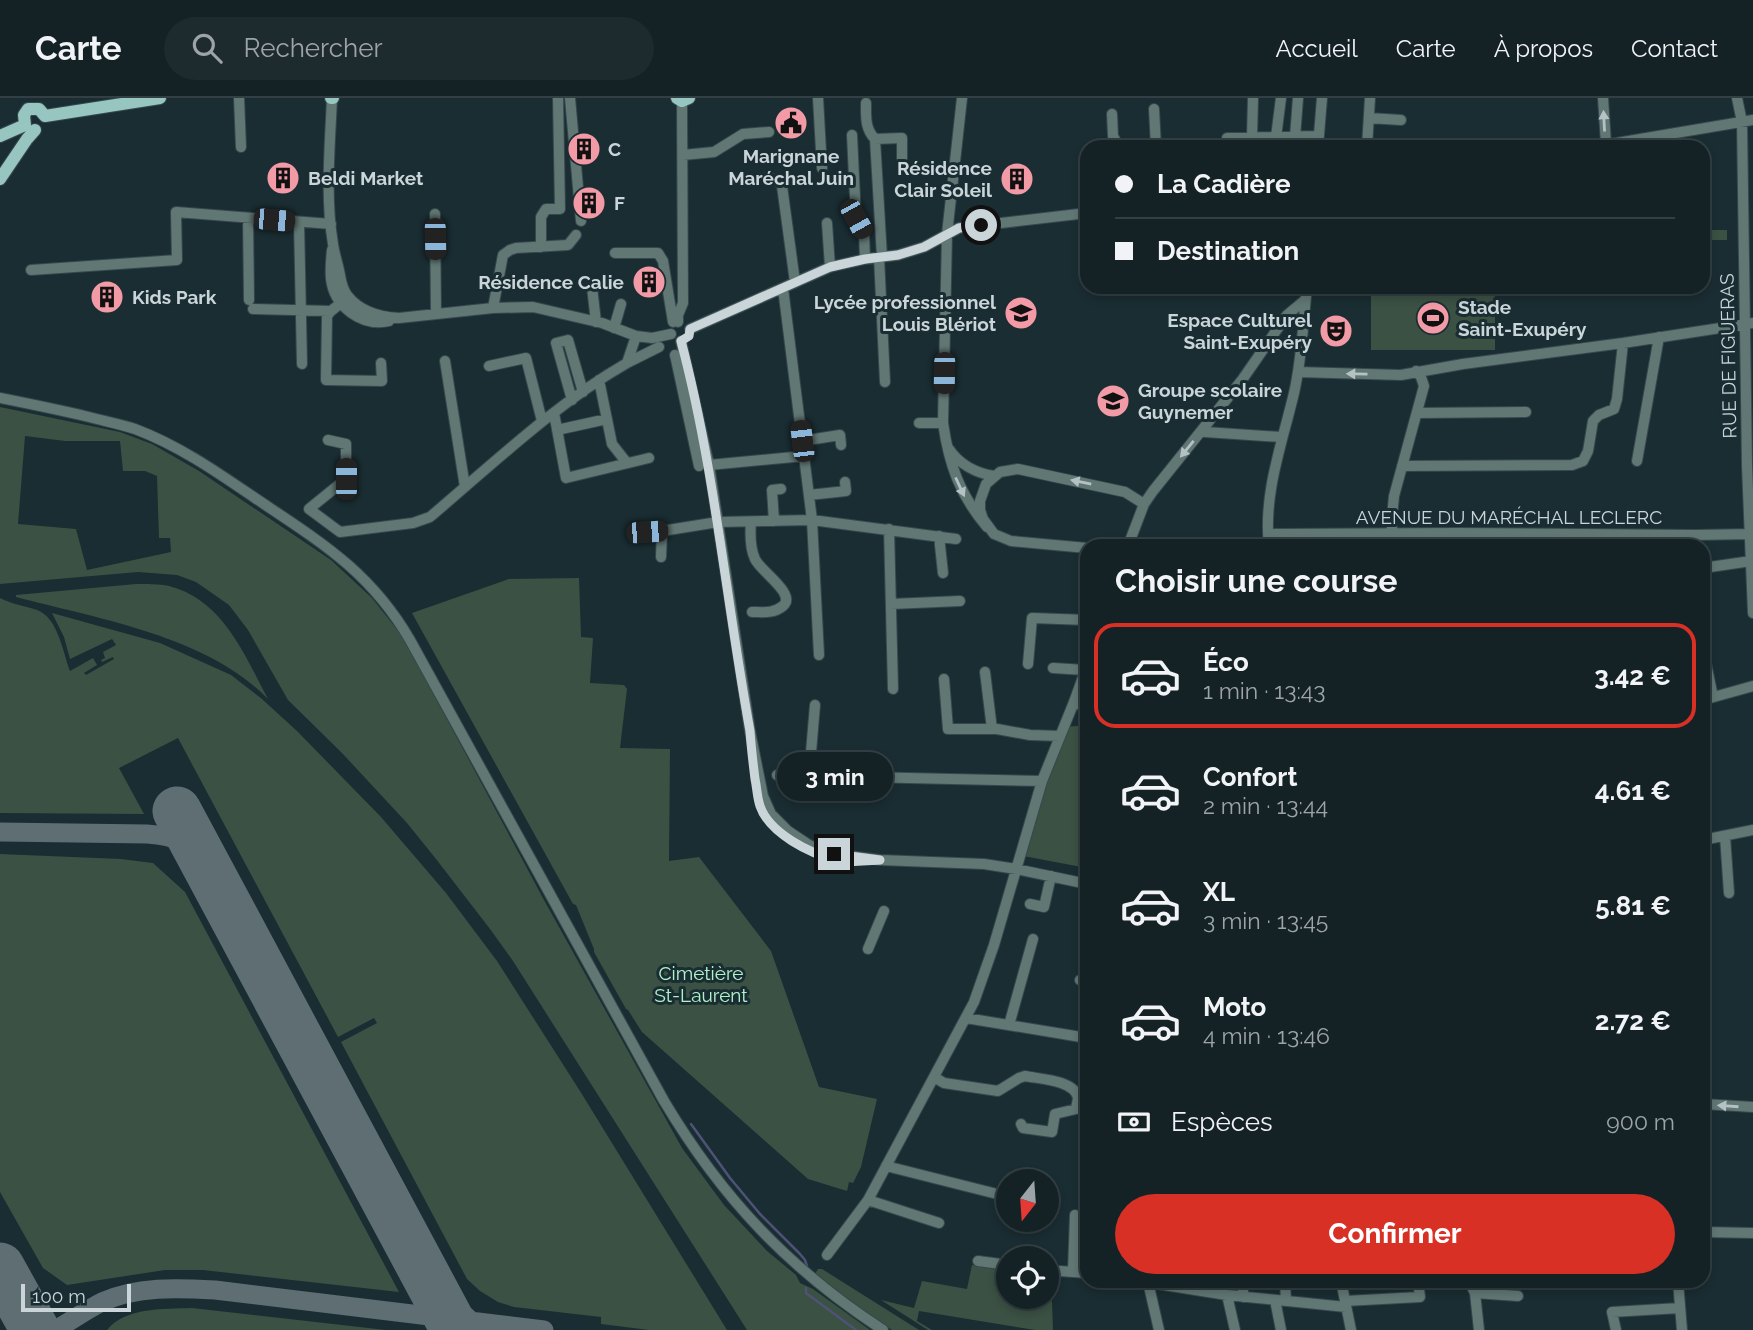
<!DOCTYPE html>
<html lang="fr">
<meta charset="utf-8">
<style>
:root{--surface:#142226;--page:#1d2a2e;--text:#f1f3f6;--muted:#9da4a7;--line:#333f43;--accent:#d93025}
body{margin:0;font-family:Raleway,sans-serif;background:var(--page);color:var(--text);height:100vh;display:flex;flex-direction:column;font-size:26px;white-space:nowrap}
*{box-sizing:border-box;margin:0}
p{font-size:23px;color:var(--muted)}
.icon{flex:none;width:38px;height:38px;fill:none;stroke:currentColor;stroke-width:2;stroke-linecap:round;stroke-linejoin:round}
.map{position:relative;flex:1;overflow:hidden}
.sheet{position:absolute;left:1080px;top:441px;width:630px;height:749px;display:flex;flex-direction:column;background:var(--surface);border-radius:21px;box-shadow:0 4px 10px #0003,0 0 0 2px var(--line)}
.sheet>*{flex:none}
.guide{position:absolute;left:1080px;top:42px;width:630px;height:154px;border-radius:21px;box-shadow:0 4px 10px #0003,0 0 0 2px var(--line);display:grid;align-content:center;height:154px;padding:0 35px;background:var(--surface)}
.needle{width:46px;rotate:197deg}
.controls{position:absolute;left:996px;top:1071px;display:grid;gap:14px}
.controls a{display:grid;place-items:center;width:63px;height:63px;border-radius:50%;background:var(--surface);box-shadow:0 4px 10px #0003,0 0 0 2px var(--line);font-size:35px}
.scale{position:absolute;left:21px;bottom:18px;width:110px;box-sizing:border-box;padding-left:7px;border:4px solid #cad5d9;border-top:0;font-size:19px;line-height:24px;white-space:nowrap;color:#cad5d9;-webkit-text-stroke:5px #1a2d32;paint-order:stroke}
.end{position:absolute;width:32px;height:32px;margin:-16px;border:9px solid #cad5d9;background:#111;box-shadow:0 0 0 4px #111}
.from{border-radius:50%}
.bubble{position:absolute;height:49px;border-radius:24px;background:var(--surface);box-shadow:0 4px 10px #0003,0 0 0 2px var(--line);font-size:23px;font-weight:700;line-height:49px;text-align:center}
.car{position:absolute;width:21px;height:42px;margin:-21px -10px;border-radius:9px;box-shadow:0 0 5px 2px #0007;background:linear-gradient(#222 24%,#8ab4d8 0 40%,#222 0 76%,#8ab4d8 0 86%,#222 0)}
.guide b{display:flex;align-items:center;gap:24px;height:66px;font-size:26px}
.guide b+b{border-top:2px solid var(--line)}
.guide i{width:18px;height:18px;background:var(--text)}
ul{padding:0;list-style:none}
li{display:flex;align-items:center;gap:21px;height:105px;margin:0 14px 10px;padding:0 21px;border:4px solid transparent;border-radius:21px}
li div{flex:1}
li b{display:block;font-size:26px}
li em{font-style:normal;font-weight:700}
li.on{border-color:var(--accent)}
li>.icon{width:63px;height:63px;stroke-width:1.5}
h2{padding:0 35px;font-size:32px;line-height:84px}
.pay{display:flex;align-items:center;gap:18px;height:77px;padding:0 35px;font-size:26px}
.pay p{margin-inline-start:auto}
.button{display:flex;gap:14px;margin-top:auto;padding:14px 35px}
.button a{flex:1;height:80px;border-radius:42px;background:var(--accent);color:#fff;font-size:28px;font-weight:700;line-height:80px;text-align:center}
header{display:flex;align-items:center;gap:42px;box-sizing:border-box;height:98px;padding:0 35px;background:var(--surface);border-bottom:2px solid var(--line)}
header strong{font-size:33px}
nav{display:flex;gap:38px;margin-inline-start:auto;font-size:24px}
.search{width:490px;height:63px;background:var(--page);display:flex;align-items:center;gap:18px;box-sizing:border-box;padding:0 24px;border-radius:38px;color:var(--muted);font-size:26px}
.map>svg:first-child{display:block}
.green{fill:#3b5143;fill-rule:evenodd}
.lines{fill:none;stroke-linecap:round;stroke-linejoin:round}
.stream{stroke:#4e5276;stroke-width:2.5}
.taxiway{stroke:#5f6e73;stroke-width:19}
.runway{stroke:#5f6e73;stroke-width:49}
.minor-casing{stroke:#36484d;stroke-width:12}
.major-casing{stroke:#36484d;stroke-width:14}
.minor{stroke:#617774;stroke-width:10}
.major{stroke:#97c5c0;stroke-width:12}
.oneway{fill:#b5c2c5}
.route{stroke:#cad5d9;stroke-width:9}
.labels{text-anchor:middle;stroke-width:6;stroke-linejoin:round;paint-order:stroke}
.poi-label{font-size:19px;font-weight:bold;fill:#cad5d9;stroke:#1a2d32;text-anchor:start}
.street-label{font-size:19px;fill:#cad5d9;stroke:#1a2d32}
.park-label{font-size:19px;fill:#b0f3ca;stroke:#1a2d32}
</style>
<header>
<strong>Carte</strong>
<div class="search"><svg class="icon" aria-label="search" viewBox="0 0 24 24"><circle cx="10" cy="10" r="6"/><path d="M15 15l6 6"/></svg>Rechercher</div>
<nav><a>Accueil</a><a>Carte</a><a>À propos</a><a>Contact</a></nav>
</header>
<div class="map">
<svg width="1753" height="1232" viewBox="0 0 1753 1232">
<rect width="100%" height="100%" fill="#1a2d32"/>
<path class="green" d="M1707,132H1727V142H1707Z
M1371,189H1495V252H1371Z
M0,309L120,334L152,346L199,373L331,462L372,500L403,539L544,802L682,1050L724,1107L767,1153L796,1177L800,1185L813,1191L870,1232H747L513,863L490,831L436,761L407,725L342,655L288,602L248,532L229,507L196,484L177,477L138,474L0,486ZM25,338L65,343H120L123,373H145L157,378L159,440H170L171,454L87,472L76,431L18,426Z
M579,480L581,539L593,540L590,585L624,587L627,591L620,650L670,651L669,763L699,759L771,853L819,989L877,1001L861,1069L853,1085L849,1084L847,1093L808,1081L642,934L628,912L626,911L594,854V851L576,807L573,806L412,515L509,481Z
M136,486C146,486 159,486 169,488C223,502 244,556 268,601C207,538 99,521 16,499V497Z
M0,500C11,506 25,508 37,512C58,519 63,555 70,573L93,560L97,567L84,575L86,577L114,561L113,559L102,564L101,562L105,560L103,554L116,547L112,541L70,561L64,539L52,515L160,545L231,577L262,601L297,633L381,719L446,795L497,863L580,993L727,1232H649L601,1226V1219L514,1209L498,1204L480,1193L467,1181L341,944L377,925L374,920L338,939L178,640L119,670L144,716L0,715Z
M1087,627V770L1018,757L1065,629Z
M0,756L121,761L153,765L185,794L399,1194L203,1172H165L67,1187L43,1170L0,1094Z
M972,1167L1008,1171V1199H1046L1047,1175L1051,1176L1053,1232H1035L919,1213L917,1223L932,1232H928L881,1202L914,1210L922,1183L967,1191Z
M818,1171H822L919,1232H892L851,1205L815,1176Z
M192,1210L386,1232H107C125,1209 165,1211 192,1210Z"/>
<g class="lines">
<path class="stream" d="M691,1026L730,1080L760,1116L800,1156L805,1162L807,1168
M806,1190V1195L856,1232"/>
<path class="taxiway" d="M0,734L147,736C179,738 191,746 209,772
M433,1190L444,1204L467,1219
M55,1232C71,1223 86,1212 102,1204C137,1188 177,1190 215,1192L544,1232"/>
<path class="runway" d="M177,713L455,1232
M0,1169L35,1232"/>
<defs>
<path id="minor" d="M239,0L241,49
M332,0C330,47 325,99 333,146C334,154 337,163 339,172C341,181 341,189 347,197C360,214 380,219 399,220L493,210L533,209L602,225L636,238L652,240L671,236
M570,0L581,123
M818,0L822,70
M962,0L947,136L943,325C949,367 960,397 987,429
M1603,0L1606,46
M1737,0L1742,24L1747,368L1753,515
M866,5C866,19 865,31 875,41L902,40V71
M1154,11L1156,49
M1112,16L1113,38L1119,49
M1369,20L1401,22
M852,37L856,121L864,135L865,161
M1252,39L1253,0
M1276,39L1281,0
M1295,39L1298,0
M875,41L882,159
M1227,49V40L1319,38
M1318,49L1322,0
M1367,49L1370,0
M1593,49L1753,22
M1675,49V35
M683,57L714,54L743,36L769,34
M748,82C760,81 775,76 782,88L795,184
M435,116L436,216
M248,120L249,202
M299,124L302,266
M827,125L830,169
M541,149V119L546,111H560L558,0
M332,152C331,161 330,171 331,181C334,208 361,229 389,223
M615,155H658L663,163L673,224
M879,159L885,284
M31,172L177,162L176,114L331,126
M592,189L596,224
M783,190L812,422L819,557
M493,210L503,157L510,152L516,150L568,147L576,137
M253,211L331,213L336,209
M331,213L327,218L326,282L382,283L381,265
M678,224V217L683,205L682,3
M614,230L621,206
M690,231L830,169L865,161L898,157L924,149L959,130L1087,115
M681,243L709,367L750,633L763,698L771,716L788,733L806,745L815,750L834,756L880,762L984,766L1016,771L1087,786
M675,257L699,368
M445,263L465,389
M627,265L659,249
M489,268L526,260L542,323
M1298,274L1401,277L1463,266L1623,245L1753,225
M599,282L612,346L627,365
M0,300C30,306 59,312 89,319C104,323 120,326 135,331C178,347 217,374 255,400C319,443 370,473 410,542L664,1003C722,1100 788,1170 883,1232
M572,302L556,245L568,242L583,294
M554,315L566,380L649,360
M1417,315L1526,314
M919,325H943
M557,332L607,321
M1205,334L1281,339
M328,342L346,346V381L309,411L340,434L413,425L430,419C494,365 554,307 627,265L636,238
M802,343L840,337L841,347
M949,351C959,366 976,375 994,378
M1637,363L1659,239
M709,367L804,358
M1402,368L1572,367L1583,363L1588,353L1593,323L1599,317L1614,311L1617,301L1623,245
M809,397L846,393L845,384
M774,423L772,392L781,391
M751,424C750,436 750,450 755,461C760,473 797,496 783,508C773,516 763,514 752,514
M889,431L893,591
M633,435L662,433L718,424L812,422L956,441
M1268,436L1457,435L1695,437L1750,436
M939,438L943,475
M1128,448L1144,406L1153,393L1242,282L1287,217L1305,202
M1269,448C1263,396 1282,346 1294,295C1302,261 1303,224 1307,189
M1392,448V419L1394,398L1424,288L1421,279L1416,273
M1087,450L1011,443L994,436L983,421L980,412V403L986,386L1000,374L1018,371L1125,394L1144,406
M661,459L662,433
M1703,470L1751,463
M891,506L960,503
M1703,551L1713,599
M1028,566L1032,520L1087,522
M1053,570L1085,572
M985,574L992,631
M944,581L948,631H997L1030,637L1060,638
M1703,602L1753,588
M1074,604L1087,610
M777,677L1042,683
M809,678L815,607
M1725,738L1729,795
M1703,742L1753,732
M1030,806L1044,809L1051,778
M868,851L884,813
M1080,882L1087,884
M966,920L1087,940
M1009,927L1033,841
M934,979L944,985L998,993L1019,980L1025,978C1039,981 1075,982 1078,1000C1078,1001 1076,1010 1076,1011L1055,1016L1052,1034L1023,1030L1021,1026
M1703,1006L1753,1009
M886,1068L1005,1098
M868,1102L939,1125
M1703,1134L1753,1135
M827,1157L868,1102L974,904L994,847L1042,683L1074,604L1087,568
M978,1163L1008,1167
M1046,1172L1087,1175
M1073,1173L1075,1117
M1139,1183L1227,1197L1346,1209
M1243,1183V1199
M1285,1183L1286,1203
M1341,1183L1351,1232
M1469,1183L1475,1195L1479,1232
M1678,1183L1682,1232
M1148,1184L1159,1232
M1475,1195L1518,1198
M1227,1197L1235,1232
M1275,1202L1281,1232
M1345,1203L1420,1199L1418,1183
M1616,1232L1612,1214L1680,1210"/>
<path id="major" d="M331,0H333
M677,0L682,3L689,0
M45,18L160,0
M25,27L24,17L28,11H39L45,18
M0,38L25,27
M0,81L27,41L35,32"/>
</defs>
<use href="#minor" class="minor-casing"/>
<use href="#major" class="major-casing"/>
<use href="#minor" class="minor"/>
<use href="#major" class="major"/>
</g>
<defs><path id="oneway-solid" d="M-6-.8H1V-3.2L6.5 0L1 3.2V.8H-6Z" transform="scale(1.75)"/></defs>
<g class="oneway">
<use href="#oneway-solid" transform="translate(1604 23) rotate(-93)"/>
<use href="#oneway-solid" transform="translate(1357 276) rotate(-179)"/>
<use href="#oneway-solid" transform="translate(1187 351) rotate(129)"/>
<use href="#oneway-solid" transform="translate(1081 384) rotate(-168)"/>
<use href="#oneway-solid" transform="translate(960 389) rotate(65)"/>
<use href="#oneway-solid" transform="translate(1728 1008) rotate(-176)"/>
</g>
<g class="lines">
<path class="route" d="M834,756L880,762C865,763 851,765 837,762C810,756 769,735 760,708C757,699 757,690 755,681C753,665 751,649 750,633C726,503 715,371 681,243L689,238L690,231L830,169L865,161L898,157L924,149L959,130L981,127"/>
</g>
<defs>
<symbol id="civic-disc" viewBox="-11 -11 22 22"><circle r="9.5" fill="#f39aa7" stroke="#1a2d32"/><path d="M-.6-6.5H3V-4.5H.6V-3L4-1V1h2V6H-6V1h2V-1L-.6-3ZM-1.2 2.5V6h2.4V2.5Z" fill="#111"/></symbol>
<symbol id="building-disc" viewBox="-11 -11 22 22"><circle r="9.5" fill="#f39aa7" stroke="#1a2d32"/><path d="M-4-6H4V6H1V3H-1V6H-4ZM-2.5-4.3h1.7v1.8h-1.7ZM.8-4.3h1.7v1.8H.8ZM-2.5-1h1.7V.8h-1.7ZM.8-1h1.7V.8H.8Z" fill="#111"/></symbol>
<symbol id="school-disc" viewBox="-11 -11 22 22"><circle r="9.5" fill="#f39aa7" stroke="#1a2d32"/><path d="M0-5L7-2L0 1L-7-2ZM-4 1L0 2.5L4 1V4Q0 6-4 4Z" fill="#111"/></symbol>
<symbol id="stadium-disc" viewBox="-11 -11 22 22"><circle r="9.5" fill="#f39aa7" stroke="#1a2d32"/><path d="M0-5a6.5 5 0 1 0 0 10a6.5 5 0 1 0 0-10ZM-3.5-1.8h7v3.6h-7Z" fill="#111"/></symbol>
<symbol id="theatre-disc" viewBox="-11 -11 22 22"><circle r="9.5" fill="#f39aa7" stroke="#1a2d32"/><path d="M-5-5.5Q0-4 5-5.5V0Q5 5 0 6Q-5 5-5 0ZM-3.3-2.5H-1v1.5H-3.3ZM1-2.5H3.3v1.5H1ZM-2.8 1Q0 5.5 2.8 1Z" fill="#111"/></symbol>
</defs>
<g fill-rule="evenodd">
<use href="#civic-disc" x="772" y="6" width="38" height="38"/>
<use href="#building-disc" x="565" y="32" width="38" height="38"/>
<use href="#building-disc" x="264" y="61" width="38" height="38"/>
<use href="#building-disc" x="998" y="62" width="38" height="38"/>
<use href="#building-disc" x="570" y="86" width="38" height="38"/>
<use href="#building-disc" x="630" y="165" width="38" height="38"/>
<use href="#building-disc" x="88" y="180" width="38" height="38"/>
<use href="#school-disc" x="1002" y="196" width="38" height="38"/>
<use href="#stadium-disc" x="1414" y="201" width="38" height="38"/>
<use href="#theatre-disc" x="1317" y="214" width="38" height="38"/>
<use href="#school-disc" x="1094" y="284" width="38" height="38"/>
</g>
<g class="labels">
<g class="poi-label">
<text x="608" y="58">C</text>
<text x="791" y="65" text-anchor="middle">Marignane<tspan x="791" dy="22">Maréchal Juin</tspan></text>
<text x="992" y="77" text-anchor="end">Résidence<tspan x="992" dy="22">Clair Soleil</tspan></text>
<text x="308" y="87">Beldi Market</text>
<text x="614" y="112">F</text>
<text x="624" y="191" text-anchor="end">Résidence Calie</text>
<text x="132" y="206">Kids Park</text>
<text x="996" y="211" text-anchor="end">Lycée professionnel<tspan x="996" dy="22">Louis Blériot</tspan></text>
<text x="1458" y="216">Stade<tspan x="1458" dy="22">Saint-Exupéry</tspan></text>
<text x="1312" y="229" text-anchor="end">Espace Culturel<tspan x="1312" dy="22">Saint-Exupéry</tspan></text>
<text x="1138" y="299">Groupe scolaire<tspan x="1138" dy="22">Guynemer</tspan></text>
</g>
<g class="street-label">
<text transform="translate(1728 258) rotate(-91)" y="7">RUE DE FIGUERAS</text>
<text x="1509" y="426">AVENUE DU MARÉCHAL LECLERC</text>
</g>
<g class="park-label">
<text x="701" y="882">Cimetière<tspan x="701" dy="22">St-Laurent</tspan></text>
</g>
</g>
</svg>
<div class="controls">
<a><svg class="needle" viewBox="-14 -14 28 28"><path d="M0-13l5 13h-10z" fill="#e53935"/><path d="M0 13l5-13h-10z" fill="#9da4a7"/></svg></a>
<a><svg class="icon" aria-label="locate" viewBox="0 0 24 24"><circle cx="12" cy="12" r="6"/><path d="M12 2v4M12 18v4M2 12h4M18 12h4"/></svg></a>
</div>
<div class="scale">100 m</div>
<i class="end from" style="left:981px;top:127px"></i>
<i class="end" style="left:834px;top:756px"></i>
<div class="bubble" style="left:777px;top:654px;width:116px">3 min</div>
<i class="car" style="left:856px;top:121px;rotate:151deg"></i>
<i class="car" style="left:274px;top:122px;rotate:95deg"></i>
<i class="car" style="left:435px;top:141px;rotate:179deg"></i>
<i class="car" style="left:944px;top:275px;rotate:181deg"></i>
<i class="car" style="left:802px;top:343px;rotate:353deg"></i>
<i class="car" style="left:346px;top:381px;rotate:0deg"></i>
<i class="car" style="left:647px;top:434px;rotate:86deg"></i>
<div class="guide">
<b><i class="from"></i>La Cadière</b>
<b><i></i>Destination</b>
</div>
<section class="sheet">
<h2>Choisir une course</h2>
<ul>
<li class="on"><svg class="icon" aria-label="car" viewBox="0 0 24 24"><path d="M5 17H2v-5l4-1 3-4h7l3 4 3 1v5h-3M9 17h6M6 11h13"/><circle cx="7" cy="17" r="2"/><circle cx="17" cy="17" r="2"/></svg><div><b>Éco</b><p>1 min · 13:43</p></div><em>3.42 €</em></li>
<li><svg class="icon" aria-label="car" viewBox="0 0 24 24"><path d="M5 17H2v-5l4-1 3-4h7l3 4 3 1v5h-3M9 17h6M6 11h13"/><circle cx="7" cy="17" r="2"/><circle cx="17" cy="17" r="2"/></svg><div><b>Confort</b><p>2 min · 13:44</p></div><em>4.61 €</em></li>
<li><svg class="icon" aria-label="car" viewBox="0 0 24 24"><path d="M5 17H2v-5l4-1 3-4h7l3 4 3 1v5h-3M9 17h6M6 11h13"/><circle cx="7" cy="17" r="2"/><circle cx="17" cy="17" r="2"/></svg><div><b>XL</b><p>3 min · 13:45</p></div><em>5.81 €</em></li>
<li><svg class="icon" aria-label="car" viewBox="0 0 24 24"><path d="M5 17H2v-5l4-1 3-4h7l3 4 3 1v5h-3M9 17h6M6 11h13"/><circle cx="7" cy="17" r="2"/><circle cx="17" cy="17" r="2"/></svg><div><b>Moto</b><p>4 min · 13:46</p></div><em>2.72 €</em></li>
</ul>
<div class="pay"><svg class="icon" aria-label="cash" viewBox="0 0 24 24"><path d="M3 7h18v10H3z"/><circle cx="12" cy="12" r="2"/></svg>Espèces<p>900 m</p></div>
<div class="button"><a>Confirmer</a></div>
</section>
</div>
